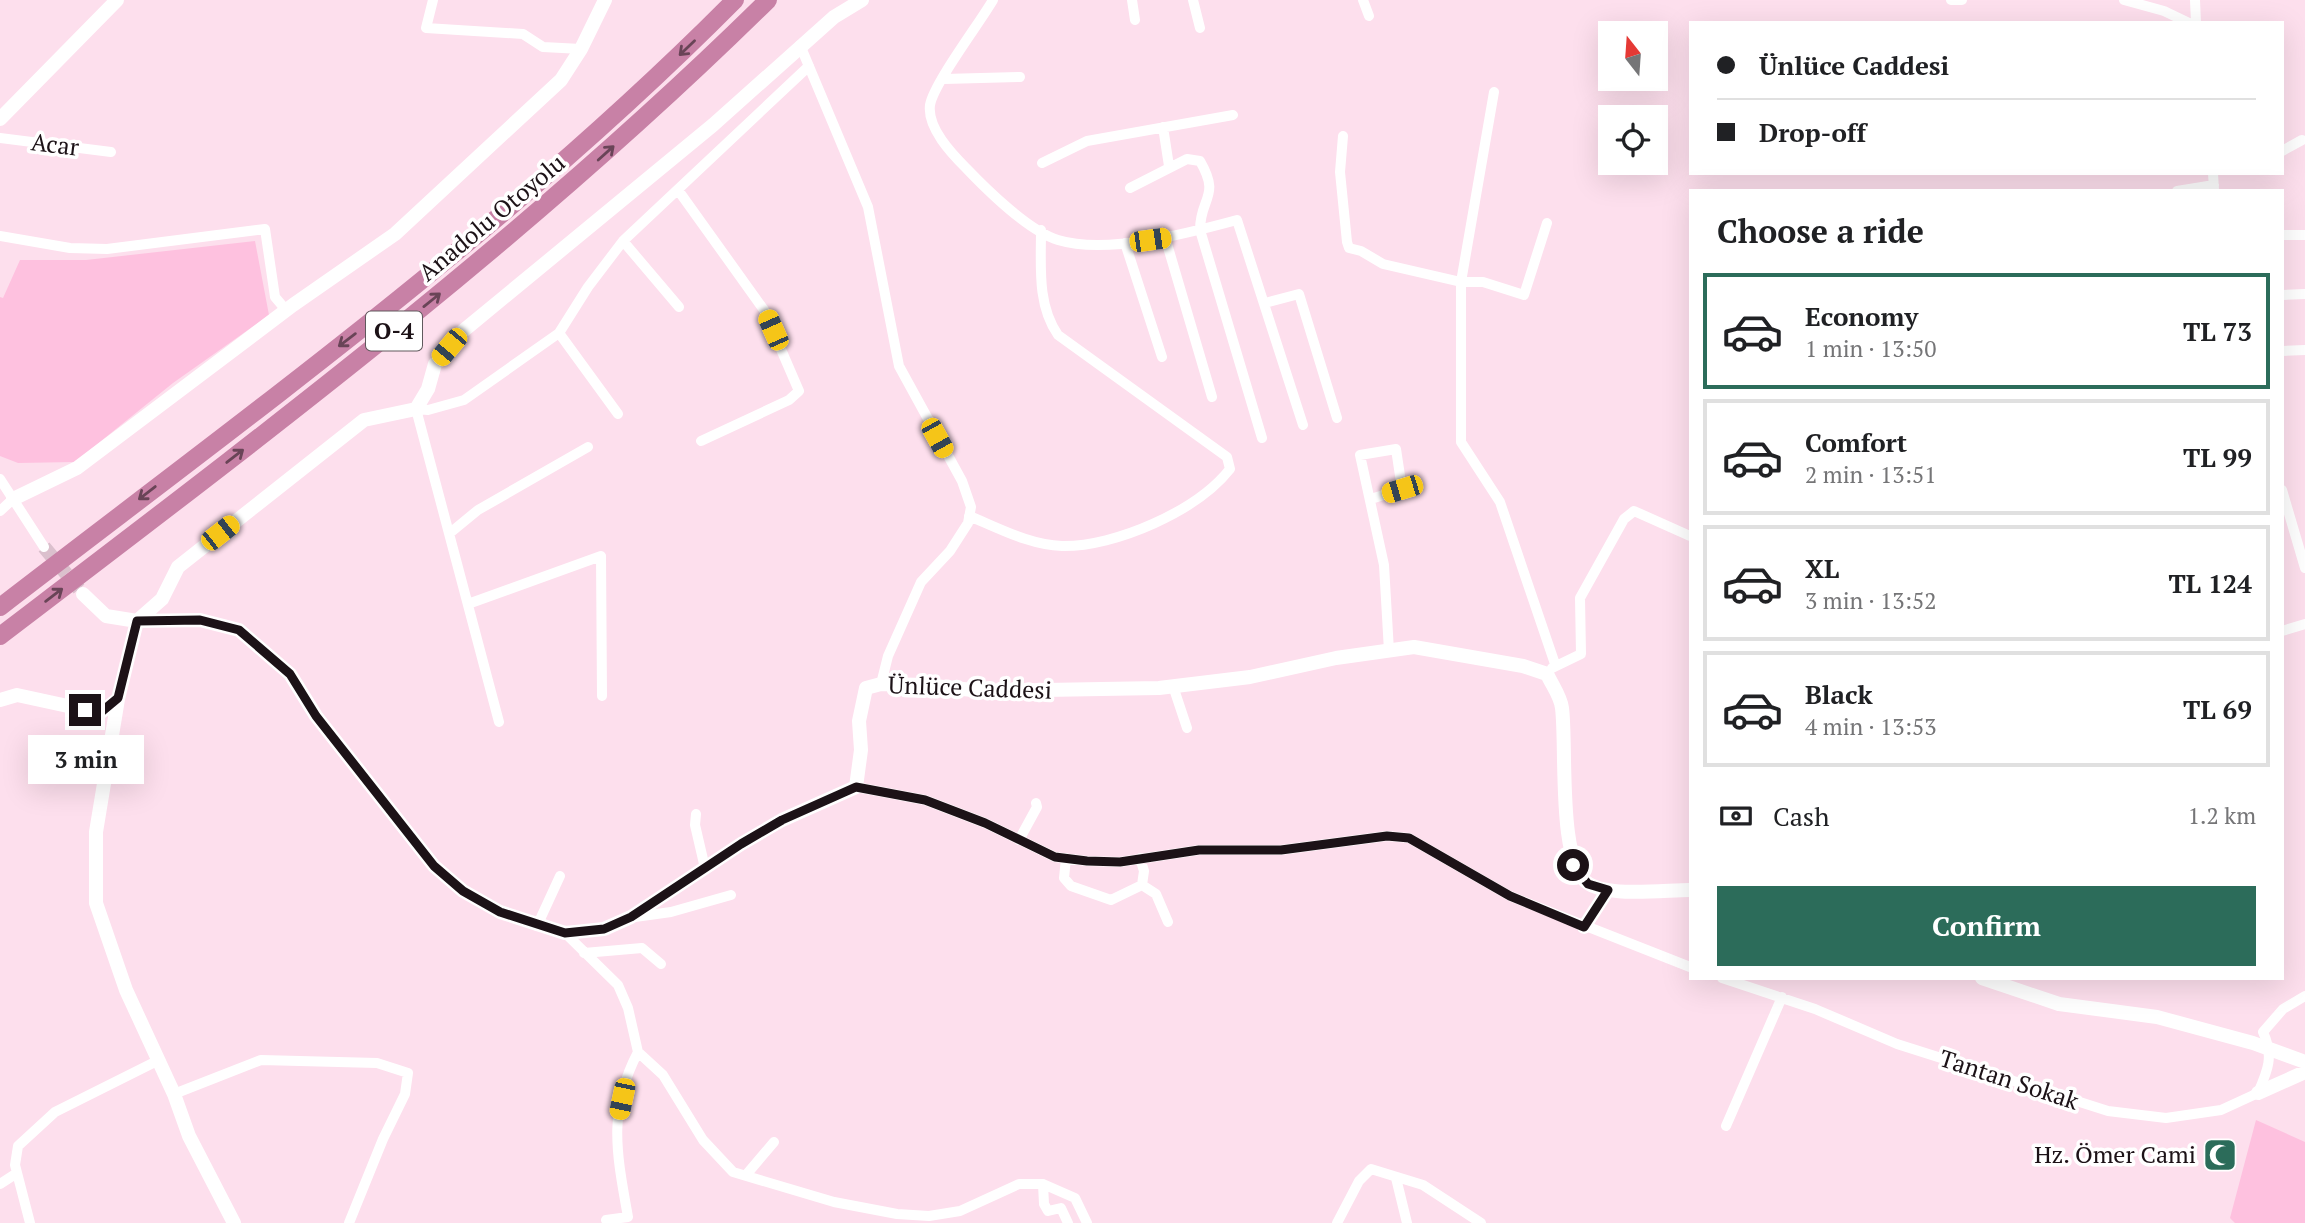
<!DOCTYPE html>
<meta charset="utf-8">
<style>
:root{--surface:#fff;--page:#f2f2f2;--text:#202124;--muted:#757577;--line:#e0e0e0;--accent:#2c6c5a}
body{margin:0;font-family:"PT Serif",serif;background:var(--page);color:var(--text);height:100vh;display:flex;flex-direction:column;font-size:26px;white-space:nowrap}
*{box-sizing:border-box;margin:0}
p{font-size:23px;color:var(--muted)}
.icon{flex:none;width:38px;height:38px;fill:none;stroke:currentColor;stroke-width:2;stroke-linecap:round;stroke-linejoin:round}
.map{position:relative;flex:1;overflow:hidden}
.drawer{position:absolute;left:1689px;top:189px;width:595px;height:791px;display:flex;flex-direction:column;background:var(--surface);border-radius:0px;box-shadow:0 7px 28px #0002}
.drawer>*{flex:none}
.hud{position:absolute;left:1689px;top:21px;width:595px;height:154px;border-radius:0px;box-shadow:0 7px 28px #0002;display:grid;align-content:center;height:154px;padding:0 28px;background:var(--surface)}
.needle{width:46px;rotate:343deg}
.buttons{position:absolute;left:1598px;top:21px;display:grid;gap:14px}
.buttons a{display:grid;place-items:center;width:70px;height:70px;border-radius:0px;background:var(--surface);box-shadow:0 7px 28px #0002;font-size:35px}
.end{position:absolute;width:32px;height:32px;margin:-16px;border:9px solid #1c1217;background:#fff;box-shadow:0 0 0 4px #fff}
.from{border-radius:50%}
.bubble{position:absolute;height:49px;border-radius:0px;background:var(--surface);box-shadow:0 7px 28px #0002;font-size:23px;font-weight:700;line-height:49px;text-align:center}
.car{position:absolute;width:21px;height:42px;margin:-21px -10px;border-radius:9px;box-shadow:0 0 5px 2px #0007;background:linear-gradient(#f5c518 24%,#345 0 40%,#f5c518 0 76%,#345 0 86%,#f5c518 0)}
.hud b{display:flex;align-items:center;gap:24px;height:66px;font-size:26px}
.hud b+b{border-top:2px solid var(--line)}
.hud i{width:18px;height:18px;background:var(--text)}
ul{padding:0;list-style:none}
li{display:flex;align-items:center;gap:21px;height:116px;margin:0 14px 10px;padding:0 14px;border:4px solid var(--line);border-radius:0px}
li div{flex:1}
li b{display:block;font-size:26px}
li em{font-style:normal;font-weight:700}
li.current{border-color:var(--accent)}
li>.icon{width:63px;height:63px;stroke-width:1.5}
h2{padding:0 28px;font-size:32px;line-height:84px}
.pay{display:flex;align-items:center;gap:18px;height:77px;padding:0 28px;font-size:26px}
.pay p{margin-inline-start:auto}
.cta{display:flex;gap:14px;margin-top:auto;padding:14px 28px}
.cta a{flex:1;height:80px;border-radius:0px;background:var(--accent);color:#fff;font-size:28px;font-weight:700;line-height:80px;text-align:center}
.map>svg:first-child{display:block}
.green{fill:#fec1df}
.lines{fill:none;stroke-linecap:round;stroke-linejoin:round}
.secondary-tunnel{stroke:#dbc0cd;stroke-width:14;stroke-dasharray:14 7;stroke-linecap:butt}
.street{stroke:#fff;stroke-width:10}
.secondary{stroke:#fff;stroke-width:14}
.highway{stroke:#c881a6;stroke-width:18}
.oneway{stroke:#694457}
.route{stroke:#1c1217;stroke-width:9}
.labels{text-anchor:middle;stroke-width:7;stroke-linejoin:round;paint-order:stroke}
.shield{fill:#fff;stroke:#60595d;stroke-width:2}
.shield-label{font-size:23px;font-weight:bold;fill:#1c1217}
.street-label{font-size:24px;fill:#1c1217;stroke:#fff}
.poi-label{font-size:24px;fill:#1c1217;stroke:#fff;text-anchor:end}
</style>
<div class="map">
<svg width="2305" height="1223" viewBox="0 0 2305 1223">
<rect width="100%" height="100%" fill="#fddfed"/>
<path class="green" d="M255,241L269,315L173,383L75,462L18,463L0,456V297L3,298L20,260H86Z
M2256,1120L2305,1142V1223H2235L2230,1218Z"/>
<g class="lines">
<path class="secondary-tunnel" d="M44,547L79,589"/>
<path class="street" d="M433,0L426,28L523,34L543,47L581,49
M993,0C979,24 934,83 930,105C927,128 952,154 966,168C987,190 1029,231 1058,240C1107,255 1189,233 1237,220L1303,425
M1132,0L1135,20
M1193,0L1200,28
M1363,0L1369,16
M1951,0H1962
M2124,0L2164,11L2189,23
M2195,0L2196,23
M800,45L868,207L899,366L962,481L971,507L968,523L950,551L921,582L888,656L881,684
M944,79L1020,77
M1494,92L1461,282V442L1500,502L1555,664
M1163,127L1169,166
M1343,136L1340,172L1347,242L1349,248L1361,251L1383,264L1461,282H1483L1524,295L1547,223
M0,138L111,152
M2282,151L2302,140
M1042,163L1087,141L1233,115
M2213,173L2214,190
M1130,188L1187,159L1200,161C1221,197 1200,197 1200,230L1262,438
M678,190L764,310L799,391L789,400L701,441
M2177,191L2214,185
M2282,235H2305
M0,236L70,248L107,249L265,229L275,297L286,310
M1165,237L1212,397
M623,241L679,307
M1125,243L1162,357
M2282,295L2305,294
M1265,303L1299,294L1337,418
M559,333L618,414
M2282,351L2305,350
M0,479L44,547
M2282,490L2305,568
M1371,499L1402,489L1396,449L1360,455L1384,565L1389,651
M0,511L13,499
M969,516C999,528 1029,545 1062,546C1115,547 1197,511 1230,469L1227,457L1058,335C1037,305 1041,266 1041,230
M450,533L478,510L588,447
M468,604L601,556L602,696
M2282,631L2305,624
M1552,668L1581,654L1580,598L1624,519L1634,511L1690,536
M1173,686L1187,728
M499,722L416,409L428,410L464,400L559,333L588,287L623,241L809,66
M856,787L925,800L985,823L1055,857L1087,861L1120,862L1199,850H1281L1387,836L1409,838L1510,896L1690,967
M696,814L695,825L705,868
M1019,840L1037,807L1036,803
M1066,858L1064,878L1071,886L1111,900L1142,885L1156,894L1168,922
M1140,858L1144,871L1142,885
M635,917L671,912L731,895
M537,926L560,876
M565,933L618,985L628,1008L638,1052L663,1075L703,1140L733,1172L834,1202L897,1214L929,1216L960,1211L1019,1184H1043L1075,1198L1087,1223
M584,953L642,948L661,964
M1722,978L1815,1009L1897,1044L2108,1111L2166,1118L2221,1110L2258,1093C2268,1070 2274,1056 2263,1032L2283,1009L2305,996
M174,1094L261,1060L377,1063L408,1073L405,1094L383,1139L349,1223
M1726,1126L1782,997
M746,1175L774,1142
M1396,1178L1407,1223
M0,1184L17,1173
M1043,1184L1044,1204L1048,1211L1061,1208L1068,1223
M606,1220L628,1217C617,1155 607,1111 638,1052
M30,1223L15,1165L18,1146L55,1112L159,1060
M1337,1223L1359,1181L1371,1169L1423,1185L1481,1223"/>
<path class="secondary" d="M0,119L117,0
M13,499L77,468L293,305L395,234L561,80L581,49L605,0
M83,594L106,616L137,621L200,620L239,630L290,674L316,716L434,866L463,891L500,912L565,933L604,929L631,917L741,844L782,820L856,787L861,750L859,721L866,688L881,684L925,685L982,691L1159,688L1250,677L1336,658L1414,647L1523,666L1547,674C1552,685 1561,697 1562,708C1567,746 1557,866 1589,884C1611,897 1665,890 1690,890
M118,699L96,832V903L126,990L174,1094L189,1136L234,1223
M0,700L17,695L100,713L118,699L137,621L162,599L178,567L364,420L416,409L428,389L435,364L463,331L713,125L834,17L862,0
M1584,927L1608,890
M1982,978L2059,1004L2157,1017L2253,1043L2305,1062
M2258,1093L2305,1072"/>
<path class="highway" d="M0,607C252,413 511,226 735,0
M0,636C265,434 531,234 768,0"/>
</g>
<defs><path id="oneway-shaft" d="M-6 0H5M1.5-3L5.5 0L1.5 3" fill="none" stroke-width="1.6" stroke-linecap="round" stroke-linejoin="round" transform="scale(1.75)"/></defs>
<g class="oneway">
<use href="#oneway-shaft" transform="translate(687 48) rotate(136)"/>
<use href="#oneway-shaft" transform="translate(606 153) rotate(-42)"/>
<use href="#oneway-shaft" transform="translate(432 300) rotate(-39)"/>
<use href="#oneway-shaft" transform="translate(347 340) rotate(143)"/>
<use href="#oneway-shaft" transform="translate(235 456) rotate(-38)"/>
<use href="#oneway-shaft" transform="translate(147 493) rotate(142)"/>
<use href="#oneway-shaft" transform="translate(54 595) rotate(-37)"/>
</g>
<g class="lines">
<path class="route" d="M85,710L100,713L118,698L137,621L200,620L239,630L290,674L316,716L434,866L463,891L500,912L565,933L604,929L631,917L741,844L782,820L856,787L925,800L985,823L1055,857L1087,861L1120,862L1199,850H1281L1387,836L1409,838L1510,896L1584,927L1608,890L1588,884L1573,865"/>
</g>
<defs>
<symbol id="mosque-square" viewBox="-11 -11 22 22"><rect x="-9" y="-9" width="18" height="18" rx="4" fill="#2c6c5a" stroke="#fff"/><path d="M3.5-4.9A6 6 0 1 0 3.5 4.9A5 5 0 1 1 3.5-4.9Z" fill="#fff"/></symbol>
</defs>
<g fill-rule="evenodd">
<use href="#mosque-square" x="2201" y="1136" width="38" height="38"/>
</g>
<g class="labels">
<rect class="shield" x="366" y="311.5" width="56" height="39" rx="5"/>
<g class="shield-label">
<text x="394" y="339">O-4</text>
</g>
<g class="street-label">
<text transform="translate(55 145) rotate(7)" y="8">Acar</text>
<text transform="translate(492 218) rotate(-40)" y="8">Anadolu Otoyolu</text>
<text transform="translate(970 688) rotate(2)" y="8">Ünlüce Caddesi</text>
<text transform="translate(2009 1080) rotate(18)" y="8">Tantan Sokak</text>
</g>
<g class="poi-label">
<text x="2196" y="1163">Hz. Ömer Cami</text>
</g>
</g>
</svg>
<div class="buttons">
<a><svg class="needle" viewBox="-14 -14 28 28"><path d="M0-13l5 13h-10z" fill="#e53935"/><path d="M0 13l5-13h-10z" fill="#757577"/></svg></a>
<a><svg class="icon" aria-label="locate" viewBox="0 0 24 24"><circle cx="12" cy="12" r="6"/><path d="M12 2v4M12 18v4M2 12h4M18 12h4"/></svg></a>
</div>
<i class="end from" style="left:1573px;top:865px"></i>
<i class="end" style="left:85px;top:710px"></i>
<div class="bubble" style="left:28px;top:735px;width:116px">3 min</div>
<i class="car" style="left:1150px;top:240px;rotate:82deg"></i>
<i class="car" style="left:773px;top:330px;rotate:336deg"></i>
<i class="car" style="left:449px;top:347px;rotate:220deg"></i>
<i class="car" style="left:937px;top:438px;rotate:151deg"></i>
<i class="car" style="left:1402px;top:489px;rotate:253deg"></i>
<i class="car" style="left:220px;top:533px;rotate:52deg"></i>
<i class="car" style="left:622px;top:1099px;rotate:192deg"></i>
<div class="hud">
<b><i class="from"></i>Ünlüce Caddesi</b>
<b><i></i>Drop-off</b>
</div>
<section class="drawer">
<h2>Choose a ride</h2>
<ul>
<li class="current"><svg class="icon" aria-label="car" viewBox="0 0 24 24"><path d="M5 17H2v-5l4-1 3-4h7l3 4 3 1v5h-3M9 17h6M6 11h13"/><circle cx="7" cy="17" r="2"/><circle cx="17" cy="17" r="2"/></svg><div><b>Economy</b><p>1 min · 13:50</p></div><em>TL 73</em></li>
<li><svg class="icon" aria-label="car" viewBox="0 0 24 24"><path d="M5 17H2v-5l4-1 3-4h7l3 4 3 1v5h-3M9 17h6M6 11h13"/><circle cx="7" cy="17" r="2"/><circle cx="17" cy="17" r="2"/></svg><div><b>Comfort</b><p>2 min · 13:51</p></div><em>TL 99</em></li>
<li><svg class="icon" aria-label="car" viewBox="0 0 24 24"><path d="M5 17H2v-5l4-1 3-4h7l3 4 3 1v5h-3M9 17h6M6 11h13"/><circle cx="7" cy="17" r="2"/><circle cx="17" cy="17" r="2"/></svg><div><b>XL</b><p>3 min · 13:52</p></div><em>TL 124</em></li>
<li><svg class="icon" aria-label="car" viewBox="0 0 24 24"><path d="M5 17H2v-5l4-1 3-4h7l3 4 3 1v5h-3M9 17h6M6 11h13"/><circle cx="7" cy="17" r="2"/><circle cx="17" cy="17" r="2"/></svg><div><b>Black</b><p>4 min · 13:53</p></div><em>TL 69</em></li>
</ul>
<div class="pay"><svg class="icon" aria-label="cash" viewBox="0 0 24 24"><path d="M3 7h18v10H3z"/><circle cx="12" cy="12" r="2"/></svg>Cash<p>1.2 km</p></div>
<div class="cta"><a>Confirm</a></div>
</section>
</div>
